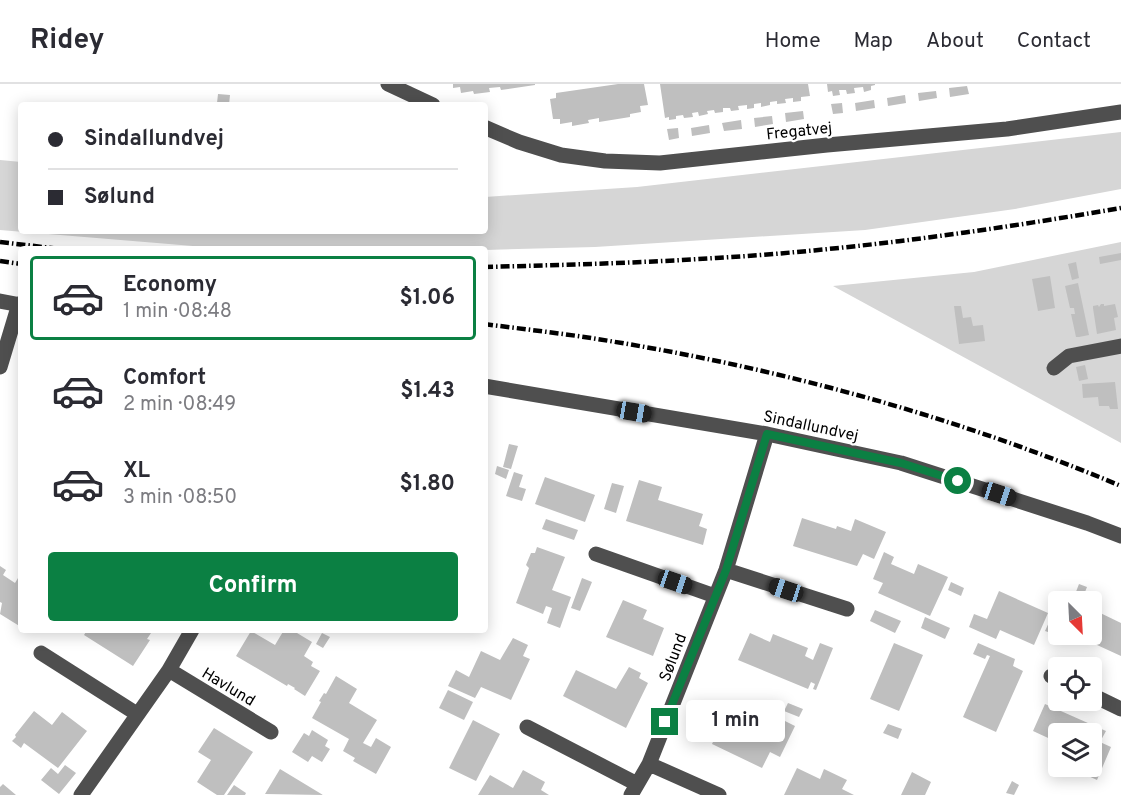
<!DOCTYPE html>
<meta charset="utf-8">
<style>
:root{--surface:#fff;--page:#f7f7f7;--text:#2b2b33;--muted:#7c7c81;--line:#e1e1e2;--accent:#0b8043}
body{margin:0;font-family:Overpass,sans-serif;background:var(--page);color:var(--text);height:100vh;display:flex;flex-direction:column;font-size:22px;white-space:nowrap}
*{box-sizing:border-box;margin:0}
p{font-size:20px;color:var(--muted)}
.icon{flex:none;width:33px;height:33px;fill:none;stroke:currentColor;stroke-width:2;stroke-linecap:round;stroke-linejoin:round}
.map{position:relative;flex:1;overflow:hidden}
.panel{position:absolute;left:18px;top:162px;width:470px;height:387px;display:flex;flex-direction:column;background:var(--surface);border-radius:6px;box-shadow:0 3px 15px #0003}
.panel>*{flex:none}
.hud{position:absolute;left:18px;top:18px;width:470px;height:132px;border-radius:6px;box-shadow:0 3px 15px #0003;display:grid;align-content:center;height:132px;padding:0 30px;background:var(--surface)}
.needle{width:39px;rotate:156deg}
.buttons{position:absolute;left:1048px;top:507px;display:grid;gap:12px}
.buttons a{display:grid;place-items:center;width:54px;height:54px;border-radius:6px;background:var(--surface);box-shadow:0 3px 15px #0003;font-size:30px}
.end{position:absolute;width:27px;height:27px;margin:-14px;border:8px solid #0b8043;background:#fff;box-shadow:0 0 0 3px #fff}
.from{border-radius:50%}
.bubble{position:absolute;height:42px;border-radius:6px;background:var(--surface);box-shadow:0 3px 15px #0003;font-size:20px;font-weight:700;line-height:42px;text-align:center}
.car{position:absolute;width:18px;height:36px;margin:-18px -9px;border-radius:8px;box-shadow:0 0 4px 2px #0007;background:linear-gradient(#222 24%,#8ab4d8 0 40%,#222 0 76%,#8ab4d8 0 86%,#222 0)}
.hud b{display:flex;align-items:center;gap:21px;height:57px;font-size:22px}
.hud b+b{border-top:2px solid var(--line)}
.hud i{width:15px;height:15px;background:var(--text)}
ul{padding:10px 0 0;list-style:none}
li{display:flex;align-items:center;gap:18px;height:84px;margin:0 12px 9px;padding:0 18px;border:3px solid transparent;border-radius:6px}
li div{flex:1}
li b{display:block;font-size:22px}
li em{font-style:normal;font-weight:700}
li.selected{border-color:var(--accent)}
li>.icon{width:54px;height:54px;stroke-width:1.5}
.cta{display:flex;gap:12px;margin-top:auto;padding:12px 30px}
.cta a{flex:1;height:69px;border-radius:6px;background:var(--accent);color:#fff;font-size:24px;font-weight:700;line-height:69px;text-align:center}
header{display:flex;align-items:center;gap:36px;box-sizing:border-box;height:84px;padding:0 30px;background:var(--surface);border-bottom:2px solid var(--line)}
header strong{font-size:28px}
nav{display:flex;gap:33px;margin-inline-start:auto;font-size:21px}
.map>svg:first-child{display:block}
.green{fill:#d6d6d6}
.building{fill:#bfbfbf}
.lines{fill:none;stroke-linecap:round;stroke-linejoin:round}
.minor{stroke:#4f4f4f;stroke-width:15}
.rail{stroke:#000;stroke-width:4.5;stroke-dasharray:9 3 1.5 3;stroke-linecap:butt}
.route{stroke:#0b8043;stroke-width:8}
.labels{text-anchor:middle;stroke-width:4.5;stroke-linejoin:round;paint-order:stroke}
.street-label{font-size:16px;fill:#000;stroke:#fff}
</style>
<header>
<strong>Ridey</strong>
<nav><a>Home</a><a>Map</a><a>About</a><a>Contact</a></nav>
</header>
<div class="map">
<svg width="1121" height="711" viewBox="0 0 1121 711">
<rect width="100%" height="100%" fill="#fff"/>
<path class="green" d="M1121,48V105L1015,125L865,146L595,163L485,166L193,162L0,146V76L21,78V147H484L485,113L637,103Z
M1121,158V359L833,202L974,188Z"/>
<path class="building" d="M453,0H535V1L501,6L500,3L489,4L490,8L474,10L473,7L461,9L460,3L453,4Z
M618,0H644L648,21L640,22L641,28L630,30V33L599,38V34L588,36L589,39L572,42V38L560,40V35H553L550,15L556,14V9Z
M660,0H808L810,12L801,13V17L793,18V14L785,15L786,19L777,20V17L770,18V21L761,23V19L754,20V24L747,25V21L738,22L739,26L731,27L730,24H723V28L715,29L714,26L707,27L708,30L699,32L698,28L692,29L693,33L684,34L683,31L676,32V35L669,36V33L665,34Z
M827,0H875V1L871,2V6L864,8L863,3L854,4L855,9L847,10L846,6H839L840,11L833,12L832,7L828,8Z
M967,2L969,10L950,13L949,4Z
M936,7L937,14L919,17L918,9Z
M218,10L230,11L229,21L217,19Z
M905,11L906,19L888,22L887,14Z
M874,16L875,24L856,27L855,19Z
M842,19L843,29L833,30L831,20Z
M803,27L804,35L786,38L785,29Z
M772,32L773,40L755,43L754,34Z
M741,36L742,45L724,47L722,39Z
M709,41L710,49L692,52L691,44Z
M678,44L679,54L669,56L667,45Z
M1121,169V176L1100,180L1099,173Z
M1076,178L1079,194L1072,196L1068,180Z
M1050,192L1055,224L1038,227L1032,195Z
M1078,199L1089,251L1079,253H1076L1071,230H1075L1074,224H1070L1065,202Z
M1101,220H1104V222L1115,220L1118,233L1114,234L1116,246L1097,250L1093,224V222L1098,221L1099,223Z
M954,222H961L963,234L971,233L973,242L983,241L985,257L959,260Z
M1085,281L1088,295L1079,297L1076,283Z
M1115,298L1118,325H1110L1109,322H1099L1098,313L1083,314L1082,300Z
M509,360L518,362L511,385L503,383Z
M497,382L509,386L506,395L495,390Z
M514,388L523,391L519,403L526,405L522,417L506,412Z
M545,393L595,411L585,438L535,420Z
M639,396L662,403L658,416L703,430L699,442L707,445L703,461L626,437Z
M612,399L624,402L616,429L604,425Z
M802,434L836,445L837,442L851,447L855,435L886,448L874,475L863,470L857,482L793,462Z
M546,435L578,446L574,456L542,445Z
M537,463L565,473L552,506L571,513L560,544L547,539L552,524L546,522L543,530L516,519L529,484L526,481L531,469H535Z
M884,468L894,473L891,480L914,490L918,480L948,493L930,532L878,509L883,499L873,495Z
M0,482L6,486L3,491L15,499L21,489V543L0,530L2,519L0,518Z
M582,494L592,498L580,527L571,524Z
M951,498L964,504L961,512L948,506Z
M1079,500L1087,503L1081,518H1072Z
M999,507L1048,529L1034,561L1000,546L996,555L969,543L974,530L987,535Z
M623,516L647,526L643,535L664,544L653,572L606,553Z
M1056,523L1059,524V546L1057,551L1045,547Z
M1092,525L1121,539V572L1073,550H1092Z
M875,526L901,537L895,549L870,537Z
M925,533L950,544L945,555L921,544Z
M87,546H153L147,555L150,556L133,582L84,551Z
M284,546L292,548V546L312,558L304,572L313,578L311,582L320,587L305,612L294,605L295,604L288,600L287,602L236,572L251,547L275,561Z
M322,549L330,553L323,564L316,560Z
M750,549L770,558L773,550L808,564L805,572L813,576L820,559L833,564L816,606L813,605L815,600L811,598L808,605L738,576Z
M513,554L528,561L523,572L530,575L511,616L481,603L475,614L448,602L456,586L469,593L481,567L500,576Z
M894,559L923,571L899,627L870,615Z
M978,559L1015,575L1013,582L1023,587L996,648L963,633L990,572L987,571L985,575L973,570Z
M629,583L641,589L639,594L648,599L626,644L563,612L576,586L616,605Z
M336,592L357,605L349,619L377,636L363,659L371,663L376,654L391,663L376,690L353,677L355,674L343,667L349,655L312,634L321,618L319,617L324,609L326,610Z
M448,606L473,618L464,636L439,624Z
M788,619L803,625L799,633L784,627Z
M1045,620L1106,647L1100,658L1111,663L1097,696L1084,690L1087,682H1092V650H1059V659L1033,647Z
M732,624L748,632L744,641L759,648L763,641L776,647L781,635L795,642L780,673L770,668L762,684L712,660L725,632L727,633Z
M34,627L52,641L62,628L87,647L58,684L24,659L21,664L12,657L16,653L15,651Z
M473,636L500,650L476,697L449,684Z
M888,640L902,645L898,655L883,649Z
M214,644L253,668L224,711H217L197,698L211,676L198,668Z
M312,646L328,656L325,662L330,665L322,678L312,672L308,678L292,668L304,649L309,652Z
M65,681L76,689L59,710L41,696L51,684L58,690Z
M797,684L820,695L824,685L847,696L842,705L854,711H784Z
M280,685L323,711L265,710Z
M523,686L545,698L541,706L549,711H478L490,691L513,704Z
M912,688L931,698L925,711H901Z
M1012,697L1019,701L1014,711L1006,709Z
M3,700L16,711H0V703Z
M234,701L246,709L245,711H227Z"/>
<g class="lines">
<path class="minor" d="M388,0L433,21
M484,43L519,58L561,71L605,77L660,79L827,61L1007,45L1121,28
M0,217L21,221
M0,283L19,220
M1054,284L1069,272L1121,262
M484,302L767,350L901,379L1087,439L1121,452
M596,470L715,512
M726,486L847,525
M41,569L137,630
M169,586L271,648
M1051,592L1059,596
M1092,611L1121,625
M527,643L637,700
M649,680L719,711
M81,711L169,586L192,546
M631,711L649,680L726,486L767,350"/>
<path class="rail" d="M0,158L60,165
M0,177L21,180
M484,183C562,181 639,179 716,174C852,166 987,147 1121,124
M484,240C522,245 560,249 597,255C776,283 954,332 1121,402"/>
</g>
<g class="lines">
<path class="route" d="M665,638L726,486L767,350L901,379L958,397"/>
</g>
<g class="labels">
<g class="street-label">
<text transform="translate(799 46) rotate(-6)" y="6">Fregatvej</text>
<text transform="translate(811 341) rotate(12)" y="6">Sindallundvej</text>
<text transform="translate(672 573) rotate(-69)" y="6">Sølund</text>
<text transform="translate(229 602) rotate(31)" y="6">Havlund</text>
</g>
</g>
</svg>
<div class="buttons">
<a><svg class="needle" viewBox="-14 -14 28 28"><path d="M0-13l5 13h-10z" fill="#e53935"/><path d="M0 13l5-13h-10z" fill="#7c7c81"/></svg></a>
<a><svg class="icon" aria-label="locate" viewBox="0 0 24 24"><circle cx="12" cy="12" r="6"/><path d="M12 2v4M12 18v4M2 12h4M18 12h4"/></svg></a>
<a><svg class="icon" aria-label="layers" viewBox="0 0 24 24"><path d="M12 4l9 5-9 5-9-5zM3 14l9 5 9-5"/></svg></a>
</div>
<i class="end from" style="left:958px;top:397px"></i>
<i class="end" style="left:665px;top:638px"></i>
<div class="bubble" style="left:686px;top:616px;width:99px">1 min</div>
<i class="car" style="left:634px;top:328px;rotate:100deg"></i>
<i class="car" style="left:999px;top:410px;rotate:108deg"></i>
<i class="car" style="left:675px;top:498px;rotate:109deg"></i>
<i class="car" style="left:786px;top:506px;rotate:288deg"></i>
<div class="hud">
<b><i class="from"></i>Sindallundvej</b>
<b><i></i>Sølund</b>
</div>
<section class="panel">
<ul>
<li class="selected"><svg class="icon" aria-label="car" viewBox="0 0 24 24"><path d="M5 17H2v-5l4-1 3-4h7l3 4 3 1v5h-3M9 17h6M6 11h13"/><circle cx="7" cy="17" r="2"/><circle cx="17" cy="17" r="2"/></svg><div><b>Economy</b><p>1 min · 08:48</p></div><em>$1.06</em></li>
<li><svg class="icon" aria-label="car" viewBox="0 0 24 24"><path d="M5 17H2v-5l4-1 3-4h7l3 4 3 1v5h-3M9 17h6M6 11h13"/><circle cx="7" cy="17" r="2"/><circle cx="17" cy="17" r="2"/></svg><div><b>Comfort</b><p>2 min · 08:49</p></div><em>$1.43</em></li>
<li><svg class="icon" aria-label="car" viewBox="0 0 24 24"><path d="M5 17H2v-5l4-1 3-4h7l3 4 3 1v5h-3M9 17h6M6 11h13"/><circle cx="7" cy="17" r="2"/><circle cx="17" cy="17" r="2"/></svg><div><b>XL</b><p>3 min · 08:50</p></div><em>$1.80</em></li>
</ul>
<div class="cta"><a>Confirm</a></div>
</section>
</div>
